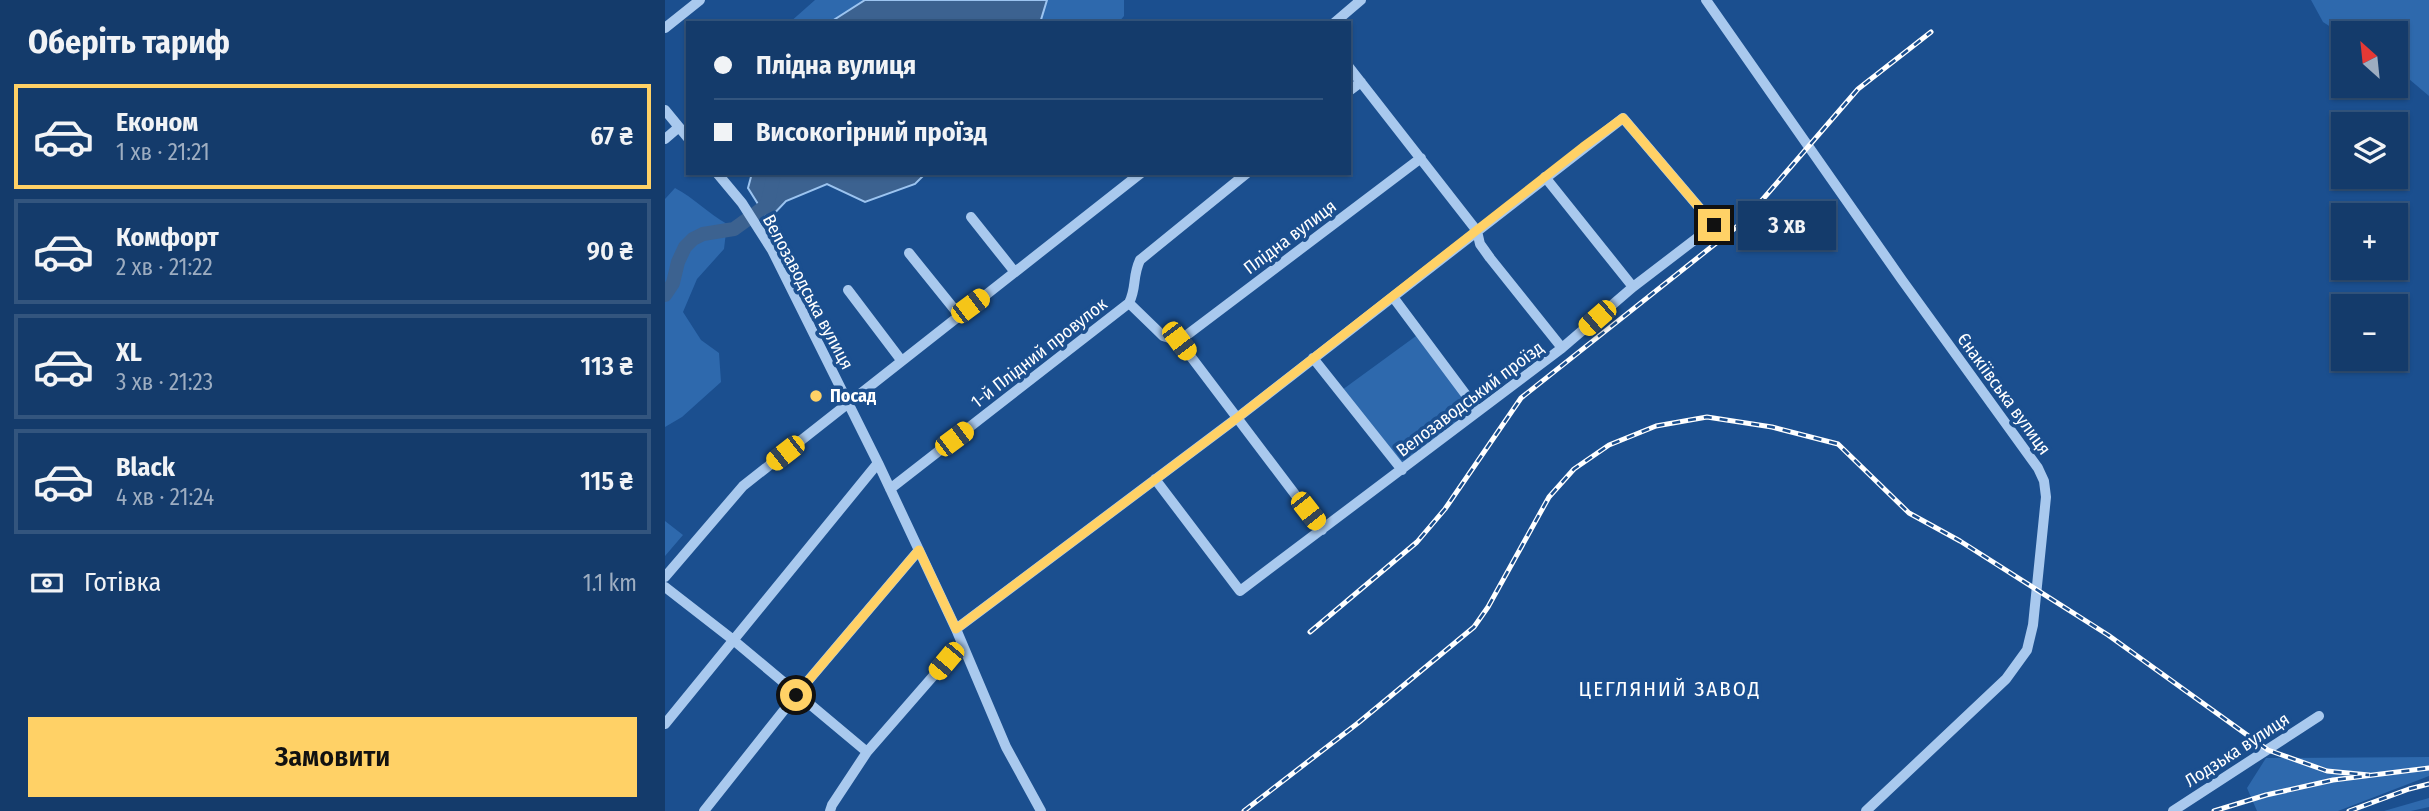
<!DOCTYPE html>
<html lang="uk">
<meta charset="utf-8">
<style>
:root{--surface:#143b6b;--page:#214673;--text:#f1f3f6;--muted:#9dadc1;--line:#33557e;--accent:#ffd166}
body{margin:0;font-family:"Fira Sans Condensed",sans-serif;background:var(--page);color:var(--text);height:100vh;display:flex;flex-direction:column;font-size:26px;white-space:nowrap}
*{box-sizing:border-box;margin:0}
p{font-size:23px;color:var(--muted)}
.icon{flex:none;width:38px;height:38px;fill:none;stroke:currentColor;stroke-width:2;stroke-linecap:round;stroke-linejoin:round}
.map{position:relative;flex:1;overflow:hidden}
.panel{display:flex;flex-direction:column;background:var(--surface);width:665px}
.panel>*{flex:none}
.banner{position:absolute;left:21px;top:21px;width:665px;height:154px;border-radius:0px;box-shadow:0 2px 5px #0004,0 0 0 2px var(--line);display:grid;align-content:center;height:154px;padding:0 28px;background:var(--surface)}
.needle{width:46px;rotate:333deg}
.fabs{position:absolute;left:1666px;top:21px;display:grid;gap:14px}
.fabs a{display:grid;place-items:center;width:77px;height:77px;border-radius:0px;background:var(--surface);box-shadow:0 2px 5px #0004,0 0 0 2px var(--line);font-size:35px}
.end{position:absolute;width:32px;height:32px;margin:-16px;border:9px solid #ffd166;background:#111;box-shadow:0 0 0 4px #111}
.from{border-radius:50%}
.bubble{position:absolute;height:49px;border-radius:0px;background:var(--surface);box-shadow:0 2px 5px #0004,0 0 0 2px var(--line);font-size:23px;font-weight:600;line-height:49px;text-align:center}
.car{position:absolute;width:21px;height:42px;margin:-21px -10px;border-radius:9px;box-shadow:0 0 5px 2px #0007;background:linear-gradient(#f5c518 24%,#345 0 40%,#f5c518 0 76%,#345 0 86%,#f5c518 0)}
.banner b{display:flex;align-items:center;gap:24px;height:66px;font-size:26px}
.banner b+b{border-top:2px solid var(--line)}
.banner i{width:18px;height:18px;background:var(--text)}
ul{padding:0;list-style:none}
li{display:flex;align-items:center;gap:21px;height:105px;margin:0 14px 10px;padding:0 14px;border:4px solid var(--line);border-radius:0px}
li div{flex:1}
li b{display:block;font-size:26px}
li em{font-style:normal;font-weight:600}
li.on{border-color:var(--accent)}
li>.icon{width:63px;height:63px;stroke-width:1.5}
h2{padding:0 28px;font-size:32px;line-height:84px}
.pay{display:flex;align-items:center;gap:18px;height:77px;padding:0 28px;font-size:26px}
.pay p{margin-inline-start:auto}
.action{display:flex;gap:14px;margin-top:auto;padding:14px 28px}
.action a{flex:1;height:80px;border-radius:0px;background:var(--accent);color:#111;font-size:28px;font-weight:600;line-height:80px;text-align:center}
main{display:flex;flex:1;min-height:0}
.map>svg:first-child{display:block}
.green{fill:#2e69ad}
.water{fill:#3c6290;stroke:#9cc4f0;stroke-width:2}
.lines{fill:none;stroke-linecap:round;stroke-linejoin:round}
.river{stroke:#3c6290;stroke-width:14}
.minor{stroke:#a9c9ee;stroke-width:10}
.rail-casing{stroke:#fff;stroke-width:5}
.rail{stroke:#1b4f8f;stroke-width:2.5;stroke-dasharray:8;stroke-linecap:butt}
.route{stroke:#ffd166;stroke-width:9}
.poi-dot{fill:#ffd166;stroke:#1b4f8f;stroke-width:2.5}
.labels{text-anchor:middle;stroke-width:7;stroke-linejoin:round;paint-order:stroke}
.street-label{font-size:18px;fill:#fff;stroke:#1b4f8f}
.poi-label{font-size:18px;font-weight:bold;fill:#fff;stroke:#1b4f8f;text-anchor:start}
.quarter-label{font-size:21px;letter-spacing:2px;fill:#fff;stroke:#1b4f8f}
</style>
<main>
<section class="panel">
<h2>Оберіть тариф</h2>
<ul>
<li class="on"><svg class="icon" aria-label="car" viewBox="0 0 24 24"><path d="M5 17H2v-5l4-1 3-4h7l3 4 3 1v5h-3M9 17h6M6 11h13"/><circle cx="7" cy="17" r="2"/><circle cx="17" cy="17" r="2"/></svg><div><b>Економ</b><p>1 хв · 21:21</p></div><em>67 ₴</em></li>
<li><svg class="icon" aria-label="car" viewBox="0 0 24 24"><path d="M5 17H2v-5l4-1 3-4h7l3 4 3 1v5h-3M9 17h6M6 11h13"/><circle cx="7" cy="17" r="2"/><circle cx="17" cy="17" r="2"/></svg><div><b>Комфорт</b><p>2 хв · 21:22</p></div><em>90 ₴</em></li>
<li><svg class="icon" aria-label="car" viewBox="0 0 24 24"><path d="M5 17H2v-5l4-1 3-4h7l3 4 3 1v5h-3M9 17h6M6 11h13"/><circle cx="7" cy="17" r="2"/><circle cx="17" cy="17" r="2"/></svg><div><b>XL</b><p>3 хв · 21:23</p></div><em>113 ₴</em></li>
<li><svg class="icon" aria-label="car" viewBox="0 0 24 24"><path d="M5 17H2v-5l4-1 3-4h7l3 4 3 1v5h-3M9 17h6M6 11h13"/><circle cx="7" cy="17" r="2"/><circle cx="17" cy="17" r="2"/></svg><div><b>Black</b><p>4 хв · 21:24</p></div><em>115 ₴</em></li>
</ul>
<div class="pay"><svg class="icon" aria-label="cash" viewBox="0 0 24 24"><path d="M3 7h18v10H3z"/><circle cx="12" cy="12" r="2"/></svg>Готівка<p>1.1 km</p></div>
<div class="action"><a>Замовити</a></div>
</section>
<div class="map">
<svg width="1764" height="811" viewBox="0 0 1764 811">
<rect width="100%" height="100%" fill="#1b4f8f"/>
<path class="green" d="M150,0H200L164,23H124Z
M382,0H459V16L453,23H375Z
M1646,0H1764V96L1731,68V33H1678V35L1658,22Z
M10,188C29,198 43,213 62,224L59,249L32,279L18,312L36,340L54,353L56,382L17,417L0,427V199Z
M751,336L806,407V413L740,464L735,463L677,390Z
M0,521L18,535L0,556Z
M1764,757V776L1673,811H1592L1582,788L1601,758Z
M1764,798V807L1746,811H1719Z"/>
<path class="water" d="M200,0H382L375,23H164Z
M87,173H261L250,184L200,202L162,184L121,201L103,220L83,188Z"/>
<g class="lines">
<path class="river" d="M0,295L8,283L13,262L20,247L28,239L38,234L69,229L98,208L103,202L109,173"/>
<path class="minor" d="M1041,0L1237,280L1373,468L1379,481L1381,497L1368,625L1362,650L1341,679L1201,811
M669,23L696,0
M0,28L35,0
M684,67L812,231L815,244L825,258L897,348
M684,91L696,82
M0,110L23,138
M0,139L14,127
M52,173L77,203L107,250L213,463L291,629L341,747L376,811
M880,177L968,287
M306,217L349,271
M244,253L294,315
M183,290L236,360
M728,297L813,411
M464,303L498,336L514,341L657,530
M514,341L756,158
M648,358L737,470
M225,489L464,303C472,287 467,277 475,260L582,173
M0,577L78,486L476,173
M0,587L67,639L202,752
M291,629L572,418L958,118L1049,225L968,287L897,348L575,591L490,479
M0,724L213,463
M39,811L131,695L254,550
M165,811L167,805L202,752L297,643
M1508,811L1654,716"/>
<defs>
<path id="rail" d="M645,632L752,542L780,509L856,398L1079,221L1193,89L1266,32
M579,811L693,723L809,627L823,607L884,497L909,469L944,445L991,426L1042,417L1107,427L1173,444L1244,513L1295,541L1443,635L1603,750L1662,771L1704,775
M1549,811L1601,795L1668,780L1764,768
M1684,811L1744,789L1764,784"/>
</defs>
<use href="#rail" class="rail-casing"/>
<use href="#rail" class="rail"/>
</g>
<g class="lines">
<path class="route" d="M131,695L254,550L291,629L572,418L918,147L958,118L1049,225"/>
</g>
<circle class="poi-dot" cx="151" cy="396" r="7"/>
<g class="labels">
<g class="street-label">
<text transform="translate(625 237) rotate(-37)" y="6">Плідна вулиця</text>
<text transform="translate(143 292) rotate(62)" y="6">Велозаводська вулиця</text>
<text transform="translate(374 353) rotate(-38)" y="6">1-й Плідний провулок</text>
<text transform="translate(1339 394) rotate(54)" y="6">Єнакіївська вулиця</text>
<text transform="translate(805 399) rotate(-37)" y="6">Велозаводський проїзд</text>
<text transform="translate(1572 750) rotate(-33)" y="6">Лодзька вулиця</text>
</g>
<g class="poi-label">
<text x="165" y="402">Посад</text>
</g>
<g class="quarter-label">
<text x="1005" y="696">ЦЕГЛЯНИЙ ЗАВОД</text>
</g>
</g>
</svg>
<div class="fabs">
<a><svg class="needle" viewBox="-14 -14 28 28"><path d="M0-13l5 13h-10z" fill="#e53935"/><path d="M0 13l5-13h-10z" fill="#9dadc1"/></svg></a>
<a><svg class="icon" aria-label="layers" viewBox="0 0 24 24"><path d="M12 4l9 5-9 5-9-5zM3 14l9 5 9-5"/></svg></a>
<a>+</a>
<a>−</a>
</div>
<i class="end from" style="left:131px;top:695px"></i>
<i class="end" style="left:1049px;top:225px"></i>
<div class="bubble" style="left:1073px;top:201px;width:98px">3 хв</div>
<i class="car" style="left:305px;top:306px;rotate:53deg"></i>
<i class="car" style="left:932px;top:318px;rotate:229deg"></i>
<i class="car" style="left:514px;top:341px;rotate:143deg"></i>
<i class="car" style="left:289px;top:439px;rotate:53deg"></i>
<i class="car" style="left:120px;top:453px;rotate:232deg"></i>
<i class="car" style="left:643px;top:511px;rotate:142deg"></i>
<i class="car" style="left:281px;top:661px;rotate:220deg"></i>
<div class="banner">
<b><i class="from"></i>Плідна вулиця</b>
<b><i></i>Високогірний проїзд</b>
</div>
</div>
</main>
